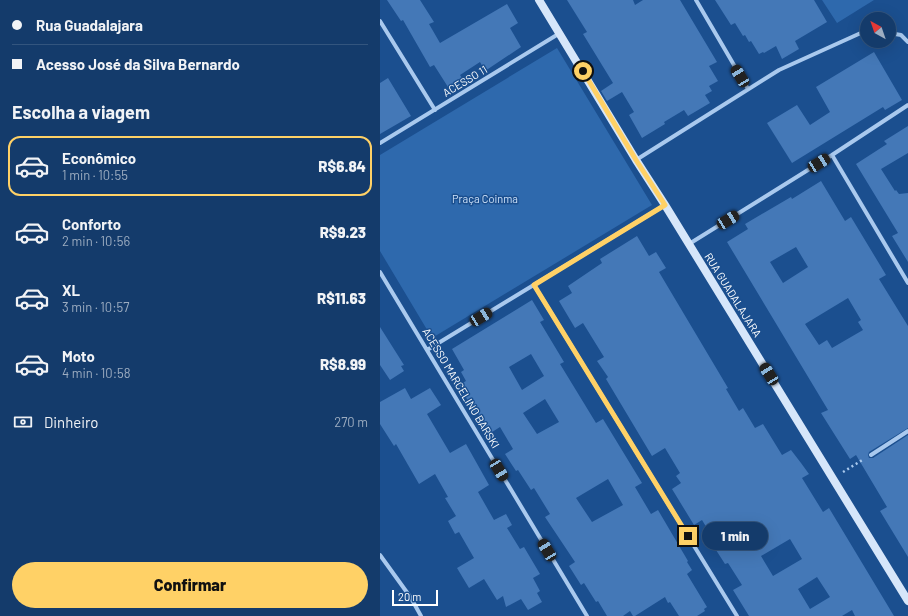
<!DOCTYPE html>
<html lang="pt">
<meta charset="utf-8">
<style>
:root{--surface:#143b6b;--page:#214673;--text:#f1f3f6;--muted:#9dadc1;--line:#33557e;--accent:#ffd166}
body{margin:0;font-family:Barlow,sans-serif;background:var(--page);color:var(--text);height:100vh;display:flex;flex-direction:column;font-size:15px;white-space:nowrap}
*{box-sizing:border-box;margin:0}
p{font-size:13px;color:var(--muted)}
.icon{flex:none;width:22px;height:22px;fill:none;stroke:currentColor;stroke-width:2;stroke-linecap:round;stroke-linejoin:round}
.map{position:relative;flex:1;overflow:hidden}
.panel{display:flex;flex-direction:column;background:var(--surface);width:380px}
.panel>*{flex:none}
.top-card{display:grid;align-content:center;height:88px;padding:0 12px;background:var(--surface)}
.needle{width:26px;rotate:320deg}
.fabs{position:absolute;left:480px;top:12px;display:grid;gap:8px}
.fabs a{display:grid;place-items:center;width:36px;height:36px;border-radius:50%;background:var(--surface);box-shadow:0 4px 16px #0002,0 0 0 1px var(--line);font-size:20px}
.scale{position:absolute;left:12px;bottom:10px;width:46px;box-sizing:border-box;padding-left:4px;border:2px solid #fff;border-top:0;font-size:11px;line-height:14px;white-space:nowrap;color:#fff;-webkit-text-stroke:3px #1b4f8f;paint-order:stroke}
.end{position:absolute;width:18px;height:18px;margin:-9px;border:5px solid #ffd166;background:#111;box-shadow:0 0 0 2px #111}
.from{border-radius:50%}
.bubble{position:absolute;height:28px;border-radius:14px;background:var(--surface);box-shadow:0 4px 16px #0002,0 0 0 1px var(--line);font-size:13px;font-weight:800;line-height:28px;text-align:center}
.car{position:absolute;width:12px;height:24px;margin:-12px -6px;border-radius:5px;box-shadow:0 0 3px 1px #0007;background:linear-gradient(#222 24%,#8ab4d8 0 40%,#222 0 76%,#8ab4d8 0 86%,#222 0)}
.top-card b{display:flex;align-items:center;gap:14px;height:38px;font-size:15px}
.top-card b+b{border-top:1px solid var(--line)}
.top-card i{width:10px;height:10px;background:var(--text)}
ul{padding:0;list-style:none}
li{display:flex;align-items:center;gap:12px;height:60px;margin:0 8px 6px;padding:0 4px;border:2px solid transparent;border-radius:12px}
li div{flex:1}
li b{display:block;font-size:15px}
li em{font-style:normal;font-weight:800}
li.on{border-color:var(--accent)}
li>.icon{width:36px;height:36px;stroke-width:1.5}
h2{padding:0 12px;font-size:18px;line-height:48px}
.pay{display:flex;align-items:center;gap:10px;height:44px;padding:0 12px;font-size:15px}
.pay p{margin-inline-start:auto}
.action{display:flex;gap:8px;margin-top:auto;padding:8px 12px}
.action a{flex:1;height:46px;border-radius:24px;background:var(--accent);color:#111;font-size:16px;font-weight:800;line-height:46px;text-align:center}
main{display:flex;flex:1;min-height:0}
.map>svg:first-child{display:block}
.green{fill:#2e69ad}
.building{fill:#4478b7;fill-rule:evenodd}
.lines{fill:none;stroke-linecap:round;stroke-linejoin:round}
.path{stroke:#a9c9ee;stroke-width:2.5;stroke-dasharray:2 3;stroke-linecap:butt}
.minor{stroke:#a9c9ee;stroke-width:4}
.secondary{stroke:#d6e6fa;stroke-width:8}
.route{stroke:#ffd166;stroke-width:5}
.labels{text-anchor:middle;stroke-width:3;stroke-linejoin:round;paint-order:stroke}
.street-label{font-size:11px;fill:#fff;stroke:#1b4f8f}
.park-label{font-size:11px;fill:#cfe3fa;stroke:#1b4f8f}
</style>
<main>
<section class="panel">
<div class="top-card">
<b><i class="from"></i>Rua Guadalajara</b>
<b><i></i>Acesso José da Silva Bernardo</b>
</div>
<h2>Escolha a viagem</h2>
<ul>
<li class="on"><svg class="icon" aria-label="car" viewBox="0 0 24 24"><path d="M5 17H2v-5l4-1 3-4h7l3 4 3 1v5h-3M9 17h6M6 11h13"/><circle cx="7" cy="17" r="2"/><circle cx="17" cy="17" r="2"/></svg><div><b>Econômico</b><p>1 min · 10:55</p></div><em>R$6.84</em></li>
<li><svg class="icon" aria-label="car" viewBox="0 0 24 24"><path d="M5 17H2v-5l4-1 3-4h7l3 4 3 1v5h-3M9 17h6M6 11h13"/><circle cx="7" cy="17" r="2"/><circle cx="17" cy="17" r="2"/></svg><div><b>Conforto</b><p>2 min · 10:56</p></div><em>R$9.23</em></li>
<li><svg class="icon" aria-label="car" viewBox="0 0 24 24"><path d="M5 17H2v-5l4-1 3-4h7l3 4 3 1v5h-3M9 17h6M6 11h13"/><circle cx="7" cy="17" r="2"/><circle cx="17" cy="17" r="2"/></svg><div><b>XL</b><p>3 min · 10:57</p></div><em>R$11.63</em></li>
<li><svg class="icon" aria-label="car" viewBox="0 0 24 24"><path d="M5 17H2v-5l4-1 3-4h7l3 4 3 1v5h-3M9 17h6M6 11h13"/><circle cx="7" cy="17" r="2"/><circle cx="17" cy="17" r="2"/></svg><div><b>Moto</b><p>4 min · 10:58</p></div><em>R$8.99</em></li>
</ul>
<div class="pay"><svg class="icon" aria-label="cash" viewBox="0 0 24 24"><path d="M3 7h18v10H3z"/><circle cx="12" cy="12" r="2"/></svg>Dinheiro<p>270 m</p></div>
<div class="action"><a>Confirmar</a></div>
</section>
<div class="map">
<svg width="528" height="616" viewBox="0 0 528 616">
<rect width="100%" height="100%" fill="#1b4f8f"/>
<path class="green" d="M442,0H494L457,23Z
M177,48L272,205L52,338L0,251V155Z"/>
<path class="building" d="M7,0H40L54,22L49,24L60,43L127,4L138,23L130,28L141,47L105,71L100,62L80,75L82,78L68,87L54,65L50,67L23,20L21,21Z
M187,0H253L255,5L263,0H300L337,62L329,66L338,81L329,86L332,91L325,95L330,103L308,116L304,110L284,122L285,124L262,138L249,115L254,112L242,92L227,101L221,91L233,83L203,34L207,32Z
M335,0H434L447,22L415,41L419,49L402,59L396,46L384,53L383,52L379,54L371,41L369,42L365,35L363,36L355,23L351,25Z
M494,52L522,100L505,110L503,107L412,163L387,123L417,105L430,125L450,112L436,87Z
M8,78L31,116L0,134V83Z
M528,126V153L501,169L515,191L516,190L519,194L528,193V262L512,236L518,233L476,164L507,144L504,141Z
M441,181L465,221L471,217L500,265L506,275L499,279L528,326V428L489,452L488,455L489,458H493L528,435V557L500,511L507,507L476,455L470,459L441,413L448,410L347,242L368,229L365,224L411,197L412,199ZM416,247L428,267L403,283L390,262ZM468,298L481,320L478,322L483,330L452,348L447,340L439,345L425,324Z
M257,236L269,256L276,252L286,268L279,272L348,388L346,389L359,411L363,408L375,428L383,424L402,455L411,450L421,463L429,474L422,478L443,512L449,508L514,616H475L472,610L462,616H369L353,590L362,585L348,563L345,564L336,550L339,548L322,520L314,525L292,489L301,483L296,476L300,473L285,448L272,456L226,379L228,377L217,361L224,357L211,336L203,323L195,328L179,301L192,293L188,286L222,263L220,259ZM410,539L422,559L393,576L381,556ZM437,577L450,597L430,609L418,589Z
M152,300L164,320L160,322L184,362L180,364L216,423L223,419L251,465L262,483L255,487L271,514L278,510L308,561L307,562L312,570L307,574L327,607L324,609L325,611L317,616H299L290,602L288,603L285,597L255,616H253L250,611L243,616H227L218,601L216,602L204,583L201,585L189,566L195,562L165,517L170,514L154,488L151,490L138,470L136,471L125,454L133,449L120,427L109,434L98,413L96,415L79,385L86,381L81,372L84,370L72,349ZM151,354L164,376L142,390L129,367ZM165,399L179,422L157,434L143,413ZM228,479L243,505L212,522L196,498Z
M0,327L24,365L21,366L24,371L10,380L0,365Z
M25,388L31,399L50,388L61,405L47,414L70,453L86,444L109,485L98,492L114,520L126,514L132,525L127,528L140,549L144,547L160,574L153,578L160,591L157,593L162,602L148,610L141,599L126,607L123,596L117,600L104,579L89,588L77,568L94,558L79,532L75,534L68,521L76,516L65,498L68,497L55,474L39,484L16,444L14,446L0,424V402Z"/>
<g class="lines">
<path class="path" d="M463,472L484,459"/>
<path class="minor" d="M316,0L368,89
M0,21L55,110
M509,33L521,35L528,42
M0,143L180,33
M452,155L528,283
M256,160L399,70L483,32H487
M309,244L452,155L528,105
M0,272L207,616
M154,285L357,616
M47,350L285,205
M491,455L528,431
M0,555L31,598L41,616"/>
<path class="secondary" d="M159,0L256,160L285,205L528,601"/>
</g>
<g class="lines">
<path class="route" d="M203,71L256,160L285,205L154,285L308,536"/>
</g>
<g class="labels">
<g class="street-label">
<text transform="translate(85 81) rotate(-31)" y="4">ACESSO 11</text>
<text transform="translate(353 295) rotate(58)" y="4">RUA GUADALAJARA</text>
<text transform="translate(81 388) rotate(59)" y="4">ACESSO MARCELINO BARSKI</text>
</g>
<g class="park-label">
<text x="105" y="203">Praça Coinma</text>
</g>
</g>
</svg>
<div class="fabs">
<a><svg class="needle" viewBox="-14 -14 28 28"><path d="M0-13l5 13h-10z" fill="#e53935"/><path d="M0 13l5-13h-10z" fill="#9dadc1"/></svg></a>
</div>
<div class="scale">20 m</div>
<i class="end from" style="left:203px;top:71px"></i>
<i class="end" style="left:308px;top:536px"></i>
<div class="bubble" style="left:322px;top:522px;width:66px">1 min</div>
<i class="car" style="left:360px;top:76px;rotate:329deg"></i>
<i class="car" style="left:439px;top:163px;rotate:58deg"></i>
<i class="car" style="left:348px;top:220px;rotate:58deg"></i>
<i class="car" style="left:101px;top:317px;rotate:59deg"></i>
<i class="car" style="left:389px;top:374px;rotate:328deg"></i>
<i class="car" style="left:119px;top:470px;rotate:149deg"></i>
<i class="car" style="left:167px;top:550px;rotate:329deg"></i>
</div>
</main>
